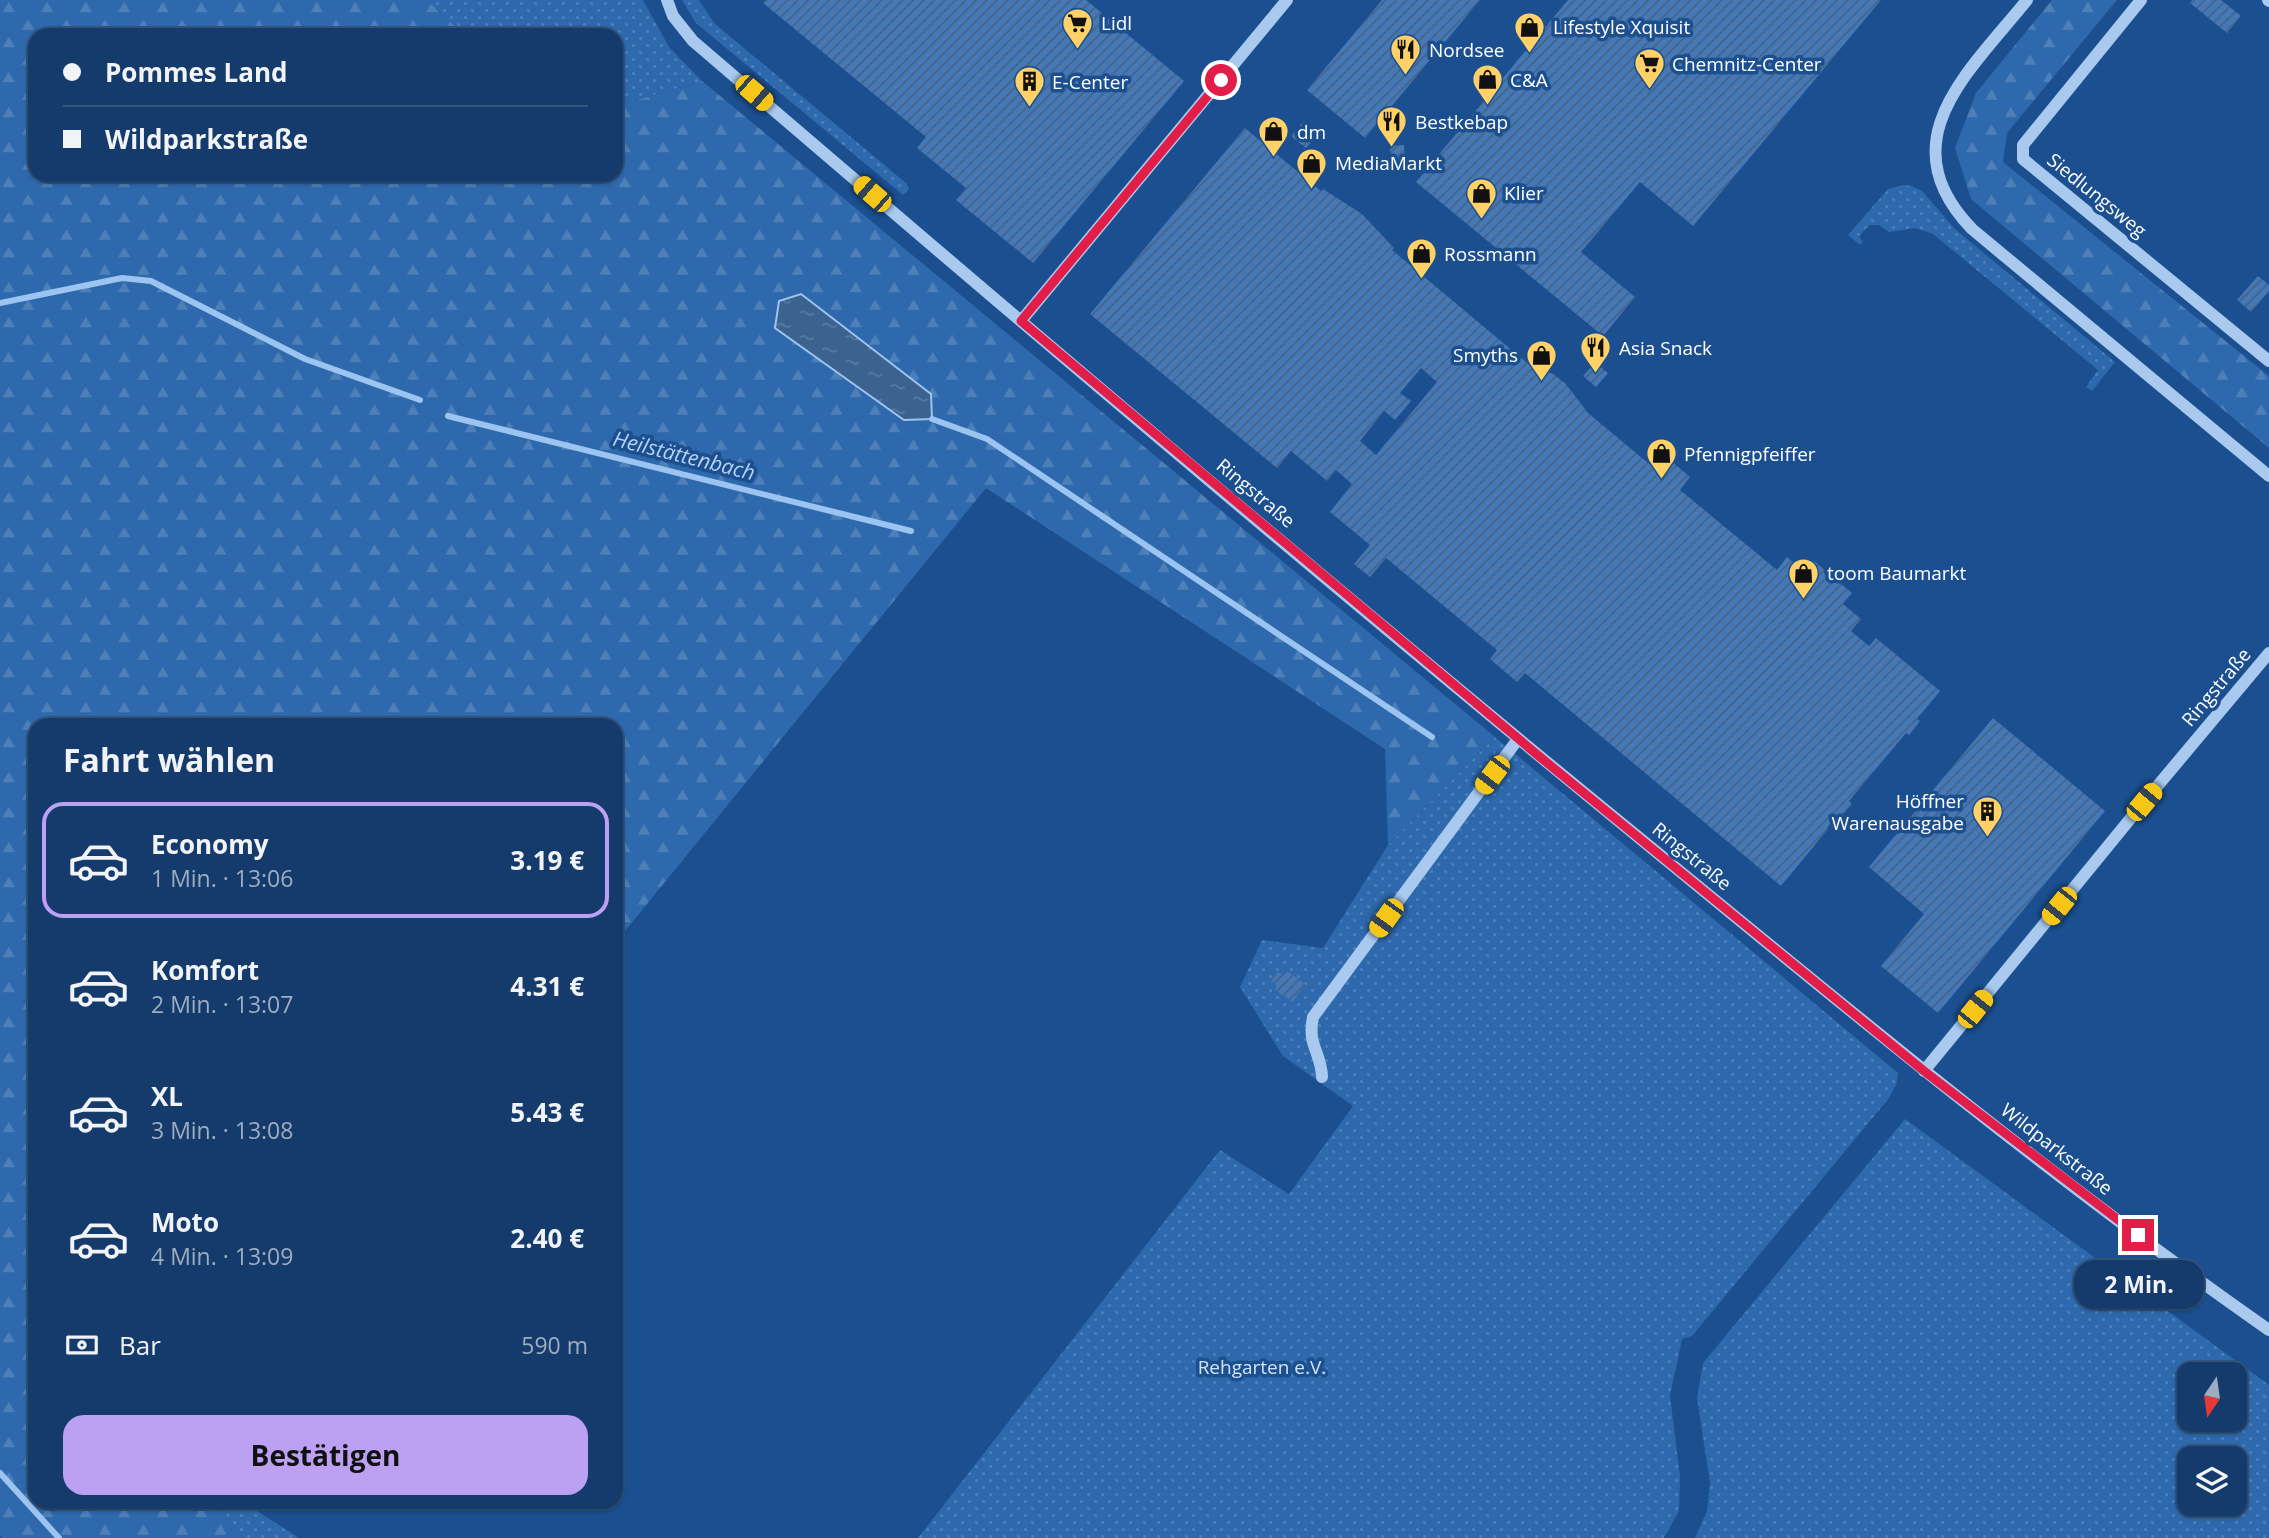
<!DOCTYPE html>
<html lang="de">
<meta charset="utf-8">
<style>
:root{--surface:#143b6b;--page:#214673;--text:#f1f3f6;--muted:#9dadc1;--line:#33557e;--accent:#bca0f2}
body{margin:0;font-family:"Open Sans",sans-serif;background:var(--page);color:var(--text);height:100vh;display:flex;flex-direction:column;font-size:26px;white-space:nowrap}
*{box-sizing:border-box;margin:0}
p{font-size:23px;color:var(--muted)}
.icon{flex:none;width:38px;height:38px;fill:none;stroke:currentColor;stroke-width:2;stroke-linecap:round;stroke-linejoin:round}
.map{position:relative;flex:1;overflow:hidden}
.sheet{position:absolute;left:28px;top:718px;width:595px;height:791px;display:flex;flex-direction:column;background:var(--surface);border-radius:21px;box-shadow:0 2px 5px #0004,0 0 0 2px var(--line)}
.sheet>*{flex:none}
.banner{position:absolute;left:28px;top:28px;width:595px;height:154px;border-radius:21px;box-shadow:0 2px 5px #0004,0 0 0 2px var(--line);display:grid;align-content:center;height:154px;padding:0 35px;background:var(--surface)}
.needle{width:46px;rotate:193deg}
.buttons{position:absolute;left:2177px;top:1362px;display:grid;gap:14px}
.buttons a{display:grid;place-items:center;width:70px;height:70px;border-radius:14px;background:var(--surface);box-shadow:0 2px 5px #0004,0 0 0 2px var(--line);font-size:35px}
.end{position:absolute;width:32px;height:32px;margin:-16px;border:9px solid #e11d48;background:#fff;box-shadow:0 0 0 4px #fff}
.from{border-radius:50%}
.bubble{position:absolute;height:49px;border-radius:21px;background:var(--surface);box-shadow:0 2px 5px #0004,0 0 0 2px var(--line);font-size:23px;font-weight:700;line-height:49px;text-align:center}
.car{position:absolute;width:21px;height:42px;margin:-21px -10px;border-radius:9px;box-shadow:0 0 5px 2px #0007;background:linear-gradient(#f5c518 24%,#345 0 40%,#f5c518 0 76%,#345 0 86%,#f5c518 0)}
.banner b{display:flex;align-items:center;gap:24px;height:66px;font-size:26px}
.banner b+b{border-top:2px solid var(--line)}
.banner i{width:18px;height:18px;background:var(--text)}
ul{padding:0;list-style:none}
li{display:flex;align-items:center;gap:21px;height:116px;margin:0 14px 10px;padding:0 21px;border:4px solid transparent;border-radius:21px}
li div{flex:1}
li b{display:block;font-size:26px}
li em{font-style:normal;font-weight:700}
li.selected{border-color:var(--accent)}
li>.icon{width:63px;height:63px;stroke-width:1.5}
h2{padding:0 35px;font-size:32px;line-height:84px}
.pay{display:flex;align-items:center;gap:18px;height:77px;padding:0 35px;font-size:26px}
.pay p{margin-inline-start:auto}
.cta{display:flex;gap:14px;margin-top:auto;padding:14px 35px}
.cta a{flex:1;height:80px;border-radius:21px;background:var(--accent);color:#111;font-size:28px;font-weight:700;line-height:80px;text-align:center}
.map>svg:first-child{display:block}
.grass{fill:url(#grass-dots);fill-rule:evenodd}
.forest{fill:url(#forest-firs)}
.water{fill:url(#water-ripples);stroke:#9cc4f0;stroke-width:2}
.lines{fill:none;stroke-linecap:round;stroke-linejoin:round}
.stream{stroke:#9cc4f0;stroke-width:6}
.building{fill:url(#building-hatch);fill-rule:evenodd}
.minor{stroke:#a9c9ee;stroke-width:12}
.route{stroke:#e11d48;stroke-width:9}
.labels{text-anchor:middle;stroke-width:7;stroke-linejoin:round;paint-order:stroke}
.poi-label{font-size:19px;fill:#fff;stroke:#1b4f8f;text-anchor:start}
.street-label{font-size:19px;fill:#fff;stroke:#1b4f8f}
.park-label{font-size:19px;fill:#cfe3fa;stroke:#1b4f8f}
.water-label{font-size:21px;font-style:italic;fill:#b5d3f5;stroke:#1b4f8f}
</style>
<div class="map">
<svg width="2269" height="1538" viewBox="0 0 2269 1538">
<defs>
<pattern id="grass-dots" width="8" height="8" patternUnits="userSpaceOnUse" patternTransform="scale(1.75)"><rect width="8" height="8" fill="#2e69ad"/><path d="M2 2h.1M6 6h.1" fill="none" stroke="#4d80b9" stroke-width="1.8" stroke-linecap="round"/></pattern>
<pattern id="forest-firs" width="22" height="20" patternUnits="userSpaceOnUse" patternTransform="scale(1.75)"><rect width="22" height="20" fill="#2e69ad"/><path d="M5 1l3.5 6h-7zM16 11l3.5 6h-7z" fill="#4d80b9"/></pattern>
<pattern id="water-ripples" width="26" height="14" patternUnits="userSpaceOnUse" patternTransform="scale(1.75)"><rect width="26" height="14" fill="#3c6290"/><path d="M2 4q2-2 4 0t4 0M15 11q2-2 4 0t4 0" fill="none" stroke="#597aa1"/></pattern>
<pattern id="building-hatch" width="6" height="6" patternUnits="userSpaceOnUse" patternTransform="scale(1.75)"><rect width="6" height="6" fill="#4478b7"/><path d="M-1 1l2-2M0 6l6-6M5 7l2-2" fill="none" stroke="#486282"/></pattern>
</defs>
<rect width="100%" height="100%" fill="#1b4f8f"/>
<path class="grass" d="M427,0H643L669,47L702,81L616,106V35H464Z
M682,0H699L714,23L906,183L909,189L903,195L696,23Z
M1902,185L1912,186L1922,191L1955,229L2115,362L2092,391L2086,387L2098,370L1933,234L1915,228L1889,232L1879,225H1870L1859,236L1863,242L1860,245L1848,235L1888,189Z
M1495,737L1898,1073L1896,1085L1889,1098L1692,1336L1682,1339L1670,1396L1680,1476L1679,1511L1664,1538H918L1220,1150L1289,1194L1353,1106L1283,1056L1240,987L1262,940L1323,948L1388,845Z
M1905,1119L2269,1385V1538H1695L1707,1511L1710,1483L1697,1398L1703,1363ZM2189,1374H2235V1419H2189ZM2189,1458H2235V1503H2189Z
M216,1502H243L299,1538H243Z"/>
<path class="forest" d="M0,0H427L464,35H35V175H616V106L702,81L1495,737L1388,845L1385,749L986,488L616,942V724H35V1502H216L243,1538H3L0,1536Z
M2052,0H2117L2007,133L2003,162L2269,376V448L1971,199L1955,148L1976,93Z"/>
<path class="water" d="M801,294L931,394L932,419L904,420L775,328L779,301Z"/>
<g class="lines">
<path class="stream" d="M0,303L122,278L151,281L305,359L420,400
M448,416L911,531
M932,419L987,439L1432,737
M0,1473L59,1538"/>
</g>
<path class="building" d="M766,0H1086L1184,81L1033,263L956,200L966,188L917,148L926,137L763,3Z
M1382,0H1480L1365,138L1307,90Z
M1568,0H1881L1693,226L1640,182L1581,252L1635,297L1603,336L1416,182Z
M2192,0H2221L2241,16L2227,33L2190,3Z
M1304,121L1318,134L1306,148L1291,136Z
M1245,128L1321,191L1323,189L1362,214L1394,248L1392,250L1526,362L1553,374L1565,383L1588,413L1654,468L1665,456L1690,477L1680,490L1777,570L1787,557L1805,572L1814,561L1852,593L1843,604L1861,619L1851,631L1869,646L1876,638L1940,691L1917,719L1920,721L1909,735L1906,733L1849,801L1852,804L1840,818L1837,815L1827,828L1828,829L1781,886L1525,673L1517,682L1490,659L1497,650L1386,558L1370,577L1354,564L1370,545L1330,512L1352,484L1336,470L1327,481L1291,451L1277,468L1090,314ZM1421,368L1437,382L1376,455L1360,441L1384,411L1395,420L1411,401L1400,393Z
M1404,145L1405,158L1391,160L1390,146Z
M2258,276L2269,285V291L2251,312L2237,300Z
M1595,363L1608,373L1596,387L1583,376Z
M1993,718L2105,811L1938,1013L1881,966L1924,914L1869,867Z
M1287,971L1305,984L1293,1002L1275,990L1277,986L1271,982L1278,972L1284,976Z"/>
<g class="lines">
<path class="minor" d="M667,0L673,16L693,41C1009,312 1326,582 1648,845C1851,1012 2054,1180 2269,1330
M2027,0C1969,72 1887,141 1972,229L2269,476
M2141,0L2023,145V159L2269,361
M2268,0L2269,1
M1021,321L1287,0
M1924,1071L2144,802L2269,653
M1322,1077C1321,1051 1307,1046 1313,1017L1518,739"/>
</g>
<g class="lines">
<path class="route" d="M1221,80L1021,321L1540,757L1924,1071L2138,1235"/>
</g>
<defs>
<symbol id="supermarket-pin" viewBox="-11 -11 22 30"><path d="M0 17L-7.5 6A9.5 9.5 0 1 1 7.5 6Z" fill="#ffd166" stroke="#1b4f8f"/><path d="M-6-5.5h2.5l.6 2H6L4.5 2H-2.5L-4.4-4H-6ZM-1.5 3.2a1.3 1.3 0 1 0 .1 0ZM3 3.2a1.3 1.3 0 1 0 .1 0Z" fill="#111"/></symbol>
<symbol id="shop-pin" viewBox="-11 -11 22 30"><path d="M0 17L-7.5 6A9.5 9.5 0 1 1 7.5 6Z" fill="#ffd166" stroke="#1b4f8f"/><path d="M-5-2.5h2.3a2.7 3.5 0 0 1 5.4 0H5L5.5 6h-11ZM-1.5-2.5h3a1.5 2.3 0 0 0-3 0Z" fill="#111"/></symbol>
<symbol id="restaurant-pin" viewBox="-11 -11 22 30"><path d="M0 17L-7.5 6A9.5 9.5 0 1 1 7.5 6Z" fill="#ffd166" stroke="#1b4f8f"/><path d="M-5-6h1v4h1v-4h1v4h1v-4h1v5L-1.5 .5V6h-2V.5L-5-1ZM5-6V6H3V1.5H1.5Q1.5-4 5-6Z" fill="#111"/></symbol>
<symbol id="building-pin" viewBox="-11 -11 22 30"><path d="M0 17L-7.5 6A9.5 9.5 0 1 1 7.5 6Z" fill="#ffd166" stroke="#1b4f8f"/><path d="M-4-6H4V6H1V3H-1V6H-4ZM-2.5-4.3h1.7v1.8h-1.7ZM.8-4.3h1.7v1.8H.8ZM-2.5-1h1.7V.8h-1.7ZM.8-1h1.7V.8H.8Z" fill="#111"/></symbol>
</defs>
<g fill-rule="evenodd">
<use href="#supermarket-pin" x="1060" y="6" width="35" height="47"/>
<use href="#shop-pin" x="1512" y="10" width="35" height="47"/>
<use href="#restaurant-pin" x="1388" y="32" width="35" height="47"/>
<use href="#supermarket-pin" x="1632" y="46" width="35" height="47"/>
<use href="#shop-pin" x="1470" y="62" width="35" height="47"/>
<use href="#building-pin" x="1012" y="64" width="35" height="47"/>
<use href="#restaurant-pin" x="1374" y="104" width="35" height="47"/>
<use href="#shop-pin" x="1256" y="114" width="35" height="47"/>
<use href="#shop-pin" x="1294" y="146" width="35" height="47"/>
<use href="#shop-pin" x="1464" y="176" width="35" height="47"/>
<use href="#shop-pin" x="1404" y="236" width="35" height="47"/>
<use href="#restaurant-pin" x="1578" y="330" width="35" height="47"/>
<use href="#shop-pin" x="1524" y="338" width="35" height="47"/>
<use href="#shop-pin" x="1644" y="436" width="35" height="47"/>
<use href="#shop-pin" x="1786" y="556" width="35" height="47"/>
<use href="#building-pin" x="1970" y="794" width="35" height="47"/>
</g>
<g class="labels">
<g class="poi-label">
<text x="1101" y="30">Lidl</text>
<text x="1553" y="34">Lifestyle Xquisit</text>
<text x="1429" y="57">Nordsee</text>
<text x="1672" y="71">Chemnitz-Center</text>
<text x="1510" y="87">C&amp;A</text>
<text x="1052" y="89">E-Center</text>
<text x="1415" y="129">Bestkebap</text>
<text x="1297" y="139">dm</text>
<text x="1335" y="170">MediaMarkt</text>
<text x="1504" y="200">Klier</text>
<text x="1444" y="261">Rossmann</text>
<text x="1619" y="355">Asia Snack</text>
<text x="1518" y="362" text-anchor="end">Smyths</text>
<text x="1684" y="461">Pfennigpfeiffer</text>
<text x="1827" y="580">toom Baumarkt</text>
<text x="1964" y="808" text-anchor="end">Höffner<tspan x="1964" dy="22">Warenausgabe</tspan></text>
</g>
<g class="street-label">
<text transform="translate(2097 195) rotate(39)" y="7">Siedlungsweg</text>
<text transform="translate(1256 493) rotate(40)" y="7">Ringstraße</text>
<text transform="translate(2216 687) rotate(-50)" y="7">Ringstraße</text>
<text transform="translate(1692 856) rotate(39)" y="7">Ringstraße</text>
<text transform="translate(2057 1149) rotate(38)" y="7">Wildparkstraße</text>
</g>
<g class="park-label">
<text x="1262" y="1374">Rehgarten e.V.</text>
</g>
<g class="water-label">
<text transform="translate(684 456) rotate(14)" y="7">Heilstättenbach</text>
</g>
</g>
</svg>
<div class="buttons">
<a><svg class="needle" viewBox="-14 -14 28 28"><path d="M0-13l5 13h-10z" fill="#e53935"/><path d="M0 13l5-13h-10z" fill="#9dadc1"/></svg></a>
<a><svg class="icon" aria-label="layers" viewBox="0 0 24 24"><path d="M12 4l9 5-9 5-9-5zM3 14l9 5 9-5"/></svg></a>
</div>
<i class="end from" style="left:1221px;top:80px"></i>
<i class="end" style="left:2138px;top:1235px"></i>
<div class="bubble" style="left:2074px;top:1260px;width:130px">2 Min.</div>
<i class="car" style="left:754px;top:93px;rotate:131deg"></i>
<i class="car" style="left:872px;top:194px;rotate:311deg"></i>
<i class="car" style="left:1492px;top:775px;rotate:217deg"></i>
<i class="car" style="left:2144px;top:802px;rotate:40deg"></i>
<i class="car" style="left:2059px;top:906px;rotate:219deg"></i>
<i class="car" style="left:1386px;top:918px;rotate:216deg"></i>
<i class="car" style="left:1975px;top:1009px;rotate:39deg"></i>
<div class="banner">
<b><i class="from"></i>Pommes Land</b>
<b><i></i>Wildparkstraße</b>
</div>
<section class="sheet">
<h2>Fahrt wählen</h2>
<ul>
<li class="selected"><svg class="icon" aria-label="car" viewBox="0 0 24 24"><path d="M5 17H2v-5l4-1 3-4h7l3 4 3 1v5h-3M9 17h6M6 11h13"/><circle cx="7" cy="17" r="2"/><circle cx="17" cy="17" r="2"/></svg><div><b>Economy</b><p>1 Min. · 13:06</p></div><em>3.19 €</em></li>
<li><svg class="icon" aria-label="car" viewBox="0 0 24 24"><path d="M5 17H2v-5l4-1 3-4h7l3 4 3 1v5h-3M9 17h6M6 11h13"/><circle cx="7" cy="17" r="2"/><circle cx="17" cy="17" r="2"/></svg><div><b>Komfort</b><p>2 Min. · 13:07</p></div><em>4.31 €</em></li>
<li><svg class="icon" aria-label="car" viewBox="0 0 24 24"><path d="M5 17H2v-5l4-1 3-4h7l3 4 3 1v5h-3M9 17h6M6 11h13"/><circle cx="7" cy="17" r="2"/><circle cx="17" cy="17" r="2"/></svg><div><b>XL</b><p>3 Min. · 13:08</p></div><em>5.43 €</em></li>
<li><svg class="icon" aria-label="car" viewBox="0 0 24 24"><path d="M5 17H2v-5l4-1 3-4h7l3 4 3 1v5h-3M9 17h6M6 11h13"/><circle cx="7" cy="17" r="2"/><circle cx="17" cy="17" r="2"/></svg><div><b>Moto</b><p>4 Min. · 13:09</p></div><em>2.40 €</em></li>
</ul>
<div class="pay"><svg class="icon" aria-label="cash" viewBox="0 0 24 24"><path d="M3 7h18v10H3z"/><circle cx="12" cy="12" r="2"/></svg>Bar<p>590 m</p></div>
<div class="cta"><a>Bestätigen</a></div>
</section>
</div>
